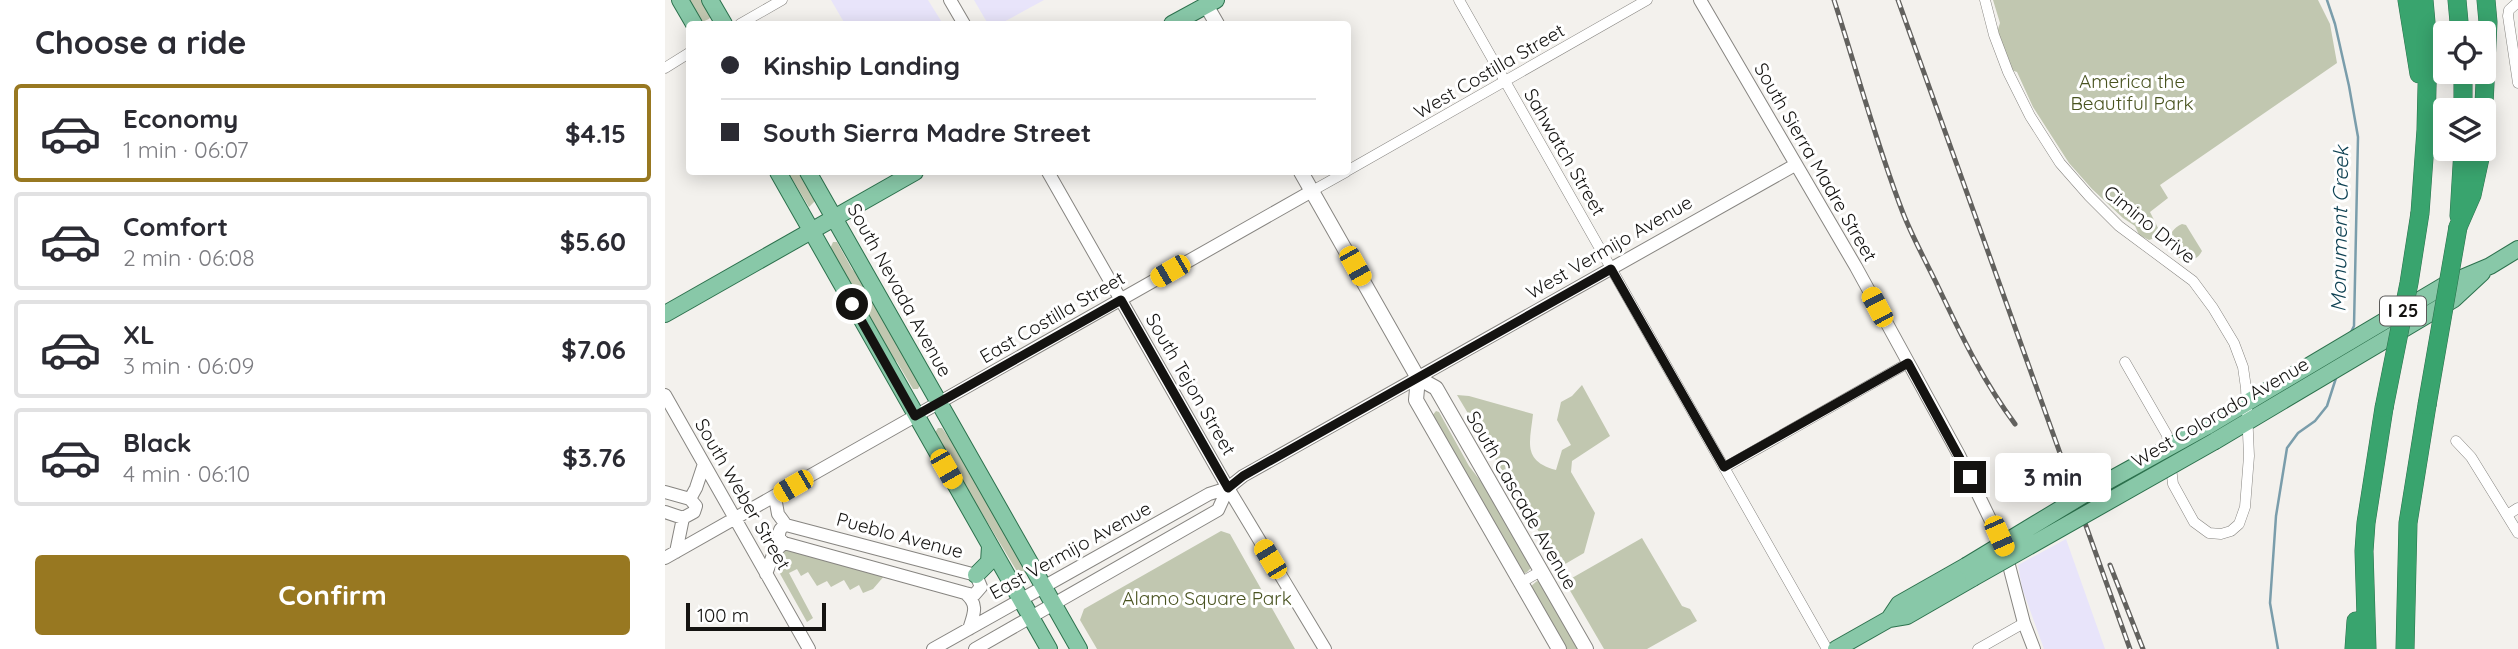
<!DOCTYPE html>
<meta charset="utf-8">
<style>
:root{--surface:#fff;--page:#f2f2f3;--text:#2b2b33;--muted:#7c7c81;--line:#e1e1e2;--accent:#987821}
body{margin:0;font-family:Quicksand,sans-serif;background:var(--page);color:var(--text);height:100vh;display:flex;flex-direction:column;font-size:26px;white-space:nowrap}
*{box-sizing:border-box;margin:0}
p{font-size:23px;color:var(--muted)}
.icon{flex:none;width:38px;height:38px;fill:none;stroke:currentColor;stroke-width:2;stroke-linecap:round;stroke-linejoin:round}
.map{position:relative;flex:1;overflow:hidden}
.panel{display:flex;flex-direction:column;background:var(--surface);width:665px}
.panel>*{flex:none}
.banner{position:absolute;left:21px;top:21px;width:665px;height:154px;border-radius:7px;box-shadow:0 4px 18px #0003;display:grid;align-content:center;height:154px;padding:0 35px;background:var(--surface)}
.tools{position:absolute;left:1768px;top:21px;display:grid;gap:14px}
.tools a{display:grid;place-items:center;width:63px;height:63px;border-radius:7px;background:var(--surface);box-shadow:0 4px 18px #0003;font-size:35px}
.scale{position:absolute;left:21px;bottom:18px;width:140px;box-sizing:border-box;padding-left:7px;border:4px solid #141311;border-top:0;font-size:19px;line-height:24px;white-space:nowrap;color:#141311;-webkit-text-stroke:5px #fff;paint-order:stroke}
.end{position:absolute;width:32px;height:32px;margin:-16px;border:9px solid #141311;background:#fff;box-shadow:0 0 0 4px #fff}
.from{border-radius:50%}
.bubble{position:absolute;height:49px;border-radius:7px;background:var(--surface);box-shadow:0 4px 18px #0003;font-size:23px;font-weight:700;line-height:49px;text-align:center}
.car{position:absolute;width:21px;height:42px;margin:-21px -10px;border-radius:9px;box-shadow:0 0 5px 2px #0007;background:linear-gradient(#f5c518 24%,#345 0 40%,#f5c518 0 76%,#345 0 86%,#f5c518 0)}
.banner b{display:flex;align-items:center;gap:24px;height:66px;font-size:26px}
.banner b+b{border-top:2px solid var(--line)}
.banner i{width:18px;height:18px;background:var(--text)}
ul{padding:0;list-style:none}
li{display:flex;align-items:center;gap:21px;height:98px;margin:0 14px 10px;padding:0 21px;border:4px solid var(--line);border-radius:7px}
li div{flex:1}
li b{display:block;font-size:26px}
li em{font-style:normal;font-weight:700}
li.active{border-color:var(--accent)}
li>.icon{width:63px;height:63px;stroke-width:1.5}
h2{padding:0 35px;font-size:32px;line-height:84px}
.button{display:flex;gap:14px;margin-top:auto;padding:14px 35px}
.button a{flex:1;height:80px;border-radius:7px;background:var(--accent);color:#fff;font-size:28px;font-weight:700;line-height:80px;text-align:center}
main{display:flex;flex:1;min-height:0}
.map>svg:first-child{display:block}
.commercial{fill:#e8e4fa}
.green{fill:#c1c7b0}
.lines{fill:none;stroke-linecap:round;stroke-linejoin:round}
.stream{stroke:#7a9dab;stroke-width:2.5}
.minor-casing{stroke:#878581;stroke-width:11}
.tertiary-casing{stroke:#878581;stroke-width:14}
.secondary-casing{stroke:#878581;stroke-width:16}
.primary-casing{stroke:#2c714d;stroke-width:18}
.motorway-casing{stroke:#2c714d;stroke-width:19}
.minor{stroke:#fff;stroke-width:10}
.tertiary{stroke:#fff;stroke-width:12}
.secondary{stroke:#fff;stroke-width:14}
.primary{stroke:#88c8a8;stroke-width:16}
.motorway{stroke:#39a46e;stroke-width:18}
.rail-casing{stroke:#62615e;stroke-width:5}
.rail{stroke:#fff;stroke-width:2.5;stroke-dasharray:8;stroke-linecap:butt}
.primary-bridge-casing{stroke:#2c714d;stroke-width:18;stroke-linecap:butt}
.motorway-bridge-casing{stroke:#2c714d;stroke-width:19;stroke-linecap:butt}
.primary-bridge{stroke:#88c8a8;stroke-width:16}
.motorway-bridge{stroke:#39a46e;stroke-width:18}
.route{stroke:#141311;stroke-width:9}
.labels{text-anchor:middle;stroke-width:6;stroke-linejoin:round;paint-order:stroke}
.shield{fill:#fff;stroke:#5a5a58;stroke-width:2}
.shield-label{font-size:18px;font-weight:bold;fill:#141311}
.street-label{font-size:19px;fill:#141311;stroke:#fff}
.park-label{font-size:19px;fill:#495320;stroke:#fff}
.water-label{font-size:21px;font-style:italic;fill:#0f4253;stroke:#fff}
</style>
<main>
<section class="panel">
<h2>Choose a ride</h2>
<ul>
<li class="active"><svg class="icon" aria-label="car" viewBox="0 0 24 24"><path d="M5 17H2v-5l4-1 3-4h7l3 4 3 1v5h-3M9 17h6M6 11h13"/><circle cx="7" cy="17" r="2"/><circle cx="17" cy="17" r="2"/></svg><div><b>Economy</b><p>1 min · 06:07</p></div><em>$4.15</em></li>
<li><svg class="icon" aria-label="car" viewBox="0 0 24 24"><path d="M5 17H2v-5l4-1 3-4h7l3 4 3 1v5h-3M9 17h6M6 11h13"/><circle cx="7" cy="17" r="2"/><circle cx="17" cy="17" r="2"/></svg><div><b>Comfort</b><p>2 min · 06:08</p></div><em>$5.60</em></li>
<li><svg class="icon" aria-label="car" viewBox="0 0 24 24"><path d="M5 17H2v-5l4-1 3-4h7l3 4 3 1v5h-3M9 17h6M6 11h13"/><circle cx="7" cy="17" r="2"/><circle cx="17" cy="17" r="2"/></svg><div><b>XL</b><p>3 min · 06:09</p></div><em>$7.06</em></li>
<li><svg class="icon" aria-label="car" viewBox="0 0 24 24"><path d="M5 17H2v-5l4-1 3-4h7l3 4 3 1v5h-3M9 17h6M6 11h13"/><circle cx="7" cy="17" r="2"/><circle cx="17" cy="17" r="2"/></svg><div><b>Black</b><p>4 min · 06:10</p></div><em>$3.76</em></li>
</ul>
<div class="button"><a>Confirm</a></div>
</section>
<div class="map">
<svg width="1853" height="649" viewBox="0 0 1853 649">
<rect width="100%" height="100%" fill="#f3f1ed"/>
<path class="commercial" d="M166,0H263L278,24H180Z
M309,0H379L335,24H323Z
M1401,539L1440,649H1379L1357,588L1353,565Z"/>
<path class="green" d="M21,0H40L46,16L44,19L37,22L32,19Z
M1328,0H1653L1665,24L1672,63L1495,185L1503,198L1485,212L1495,232L1492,237L1484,240L1474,235L1470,226L1458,218L1427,189L1404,163L1368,107L1352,72L1346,70L1332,32L1335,23Z
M121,172H138L151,200L144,207L126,177Z
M1517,224L1521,225L1537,251C1531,263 1520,261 1510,256C1502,243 1502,231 1517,224Z
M168,242H172L187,269L200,283L255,385L253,389H248L232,362L222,352L164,251Z
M917,385L945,436L907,461L906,472L930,513L919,553L895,567L792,395L804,396L868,414C865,442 857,461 891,470L897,450L906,445L892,420L896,402L907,396Z
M771,411L774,412L804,466L828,497L866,568L861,573L856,572L767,416Z
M273,428H277L308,472L362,571L359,576H355L353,573L269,434Z
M556,531L565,534L630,649H432L415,620L419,609Z
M977,538L1017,606L1025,609L1032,621L982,649H939L900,582Z
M120,549L220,575L208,589L198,593L194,585L185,590L179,580L166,587L162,581L152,586L143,572L136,576L132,569L124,573L148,618L142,622L109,563L111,556Z
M872,581L875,582L913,649H900L865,587Z"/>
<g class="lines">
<path class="stream" d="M1662,0L1670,24L1684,86L1693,137L1689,326L1686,332
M1613,649L1605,603L1611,516L1622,448L1633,433L1650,421L1662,406L1671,378"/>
<defs>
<path id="minor" d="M794,0L1162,649
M1320,0L1329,35L1343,72L1365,116L1395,163L1424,196L1454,226L1528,281L1548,308L1569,343L1578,367L1581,388L1584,456L1580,507L1574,524L1566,531L1556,534L1544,533L1529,522L1508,484L1502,435L1460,362
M1853,2L1844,10L1843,16L1853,83
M75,24L117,0
M0,68L24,53
M682,171L982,0
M647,191L681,172
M1791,441L1806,457L1853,533
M1059,468L1243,363
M1842,515L1853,508
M855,583L876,571
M1313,649L1359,623"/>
<path id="tertiary" d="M285,0L299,24
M1035,0L1191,267L1294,455L1340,550L1359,623L1369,649
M383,172L563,488L660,649
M0,395L144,649
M0,492L25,499
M110,497L113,514L121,525
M0,512L18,518
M121,525L311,575L316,587L309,595L300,593L119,543L114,538C114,530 115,528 121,525Z
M11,552L18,518L29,512L31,506L25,499L31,488L39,464
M0,558L647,191
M101,574L109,552L119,543
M300,593C314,604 309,614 304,629
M268,649L544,494L563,488L578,476L1130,165
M310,649L553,510L563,488"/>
<path id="secondary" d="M541,5L552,24
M636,172L753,378L771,388L921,649
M753,378L751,400L894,649"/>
<path id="primary" d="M15,0L29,24
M45,0L59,24
M507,24L551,0
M113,172L384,649
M143,172L414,649
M0,314L250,172
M1541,427L1780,285L1825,266L1853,249
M1550,441L1789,299L1817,273
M311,575L324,562L325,546
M1224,619L1234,604L1301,566
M1171,649L1224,619L1242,616L1308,578"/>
<path id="motorway" d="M1742,0L1754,74
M1792,0L1795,33
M1798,72V110
M1818,124L1823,22L1821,0
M1755,213L1761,130L1763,45L1759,0
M1794,216L1798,149
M1793,227L1807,195L1817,149
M1689,649L1691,621
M1702,649L1699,551L1701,523L1719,408
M1740,649L1743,523L1762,405"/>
</defs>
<use href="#minor" class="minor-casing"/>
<use href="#tertiary" class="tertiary-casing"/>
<use href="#secondary" class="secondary-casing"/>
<use href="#primary" class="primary-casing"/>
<use href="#motorway" class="motorway-casing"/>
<use href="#minor" class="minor"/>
<use href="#tertiary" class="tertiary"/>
<use href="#secondary" class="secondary"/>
<use href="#primary" class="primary"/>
<use href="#motorway" class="motorway"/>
<defs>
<path id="rail" d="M1169,0C1192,71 1211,143 1238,213C1249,241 1264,267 1277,295C1299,341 1319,382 1350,424
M1233,0L1465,649
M1445,565L1478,649"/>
</defs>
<use href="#rail" class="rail-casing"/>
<use href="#rail" class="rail"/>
<defs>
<path id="primary-bridge" d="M1301,566L1425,491L1541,427
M1308,578L1550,441"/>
<path id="motorway-bridge" d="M1762,405L1793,227
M1719,408L1744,283L1755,213"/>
</defs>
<use href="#primary-bridge" class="primary-bridge-casing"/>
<use href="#motorway-bridge" class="motorway-bridge-casing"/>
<use href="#primary-bridge" class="primary-bridge"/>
<use href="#motorway-bridge" class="motorway-bridge"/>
</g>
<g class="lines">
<path class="route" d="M187,304L250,416L456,300L563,488L578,476L946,269L1059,467L1243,363L1305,477"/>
</g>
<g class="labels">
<rect class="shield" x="1715" y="296.5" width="46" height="29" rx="5"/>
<g class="shield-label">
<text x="1738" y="317">I 25</text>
</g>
<g class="street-label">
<text transform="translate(824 71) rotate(-30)" y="7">West Costilla Street</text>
<text transform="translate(900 152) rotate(60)" y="7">Sahwatch Street</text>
<text transform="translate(1151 162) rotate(60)" y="7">South Sierra Madre Street</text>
<text transform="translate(1485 224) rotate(39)" y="7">Cimino Drive</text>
<text transform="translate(944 247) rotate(-30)" y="7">West Vermijo Avenue</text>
<text transform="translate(235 290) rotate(61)" y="7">South Nevada Avenue</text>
<text transform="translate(387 317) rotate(-30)" y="7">East Costilla Street</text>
<text transform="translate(526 384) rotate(60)" y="7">South Tejon Street</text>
<text transform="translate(1555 412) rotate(-30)" y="7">West Colorado Avenue</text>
<text transform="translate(78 494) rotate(60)" y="7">South Weber Street</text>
<text transform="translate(857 500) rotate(60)" y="7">South Cascade Avenue</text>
<text transform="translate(235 535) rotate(15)" y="7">Pueblo Avenue</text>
<text transform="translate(405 550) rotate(-29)" y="7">East Vermijo Avenue</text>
</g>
<g class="park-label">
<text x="1467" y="88">America the<tspan x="1467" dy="22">Beautiful Park</tspan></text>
<text x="542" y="605">Alamo Square Park</text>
</g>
<g class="water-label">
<text transform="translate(1675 229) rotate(-89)" y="7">Monument Creek</text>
</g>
</g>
</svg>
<div class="tools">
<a><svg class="icon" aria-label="locate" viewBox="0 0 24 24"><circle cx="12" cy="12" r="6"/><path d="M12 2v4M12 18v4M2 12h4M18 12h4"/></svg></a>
<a><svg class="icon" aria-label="layers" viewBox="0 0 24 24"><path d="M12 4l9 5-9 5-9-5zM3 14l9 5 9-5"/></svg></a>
</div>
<div class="scale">100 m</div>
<i class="end from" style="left:187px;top:304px"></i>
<i class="end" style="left:1305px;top:477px"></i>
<div class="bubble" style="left:1330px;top:453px;width:116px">3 min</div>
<i class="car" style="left:690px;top:266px;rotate:151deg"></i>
<i class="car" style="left:505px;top:271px;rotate:240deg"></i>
<i class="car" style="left:1212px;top:307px;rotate:332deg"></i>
<i class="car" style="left:281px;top:469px;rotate:150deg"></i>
<i class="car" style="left:128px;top:486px;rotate:240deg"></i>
<i class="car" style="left:1334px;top:536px;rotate:156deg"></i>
<i class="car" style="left:605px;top:559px;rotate:329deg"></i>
<div class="banner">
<b><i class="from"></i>Kinship Landing</b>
<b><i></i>South Sierra Madre Street</b>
</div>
</div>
</main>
